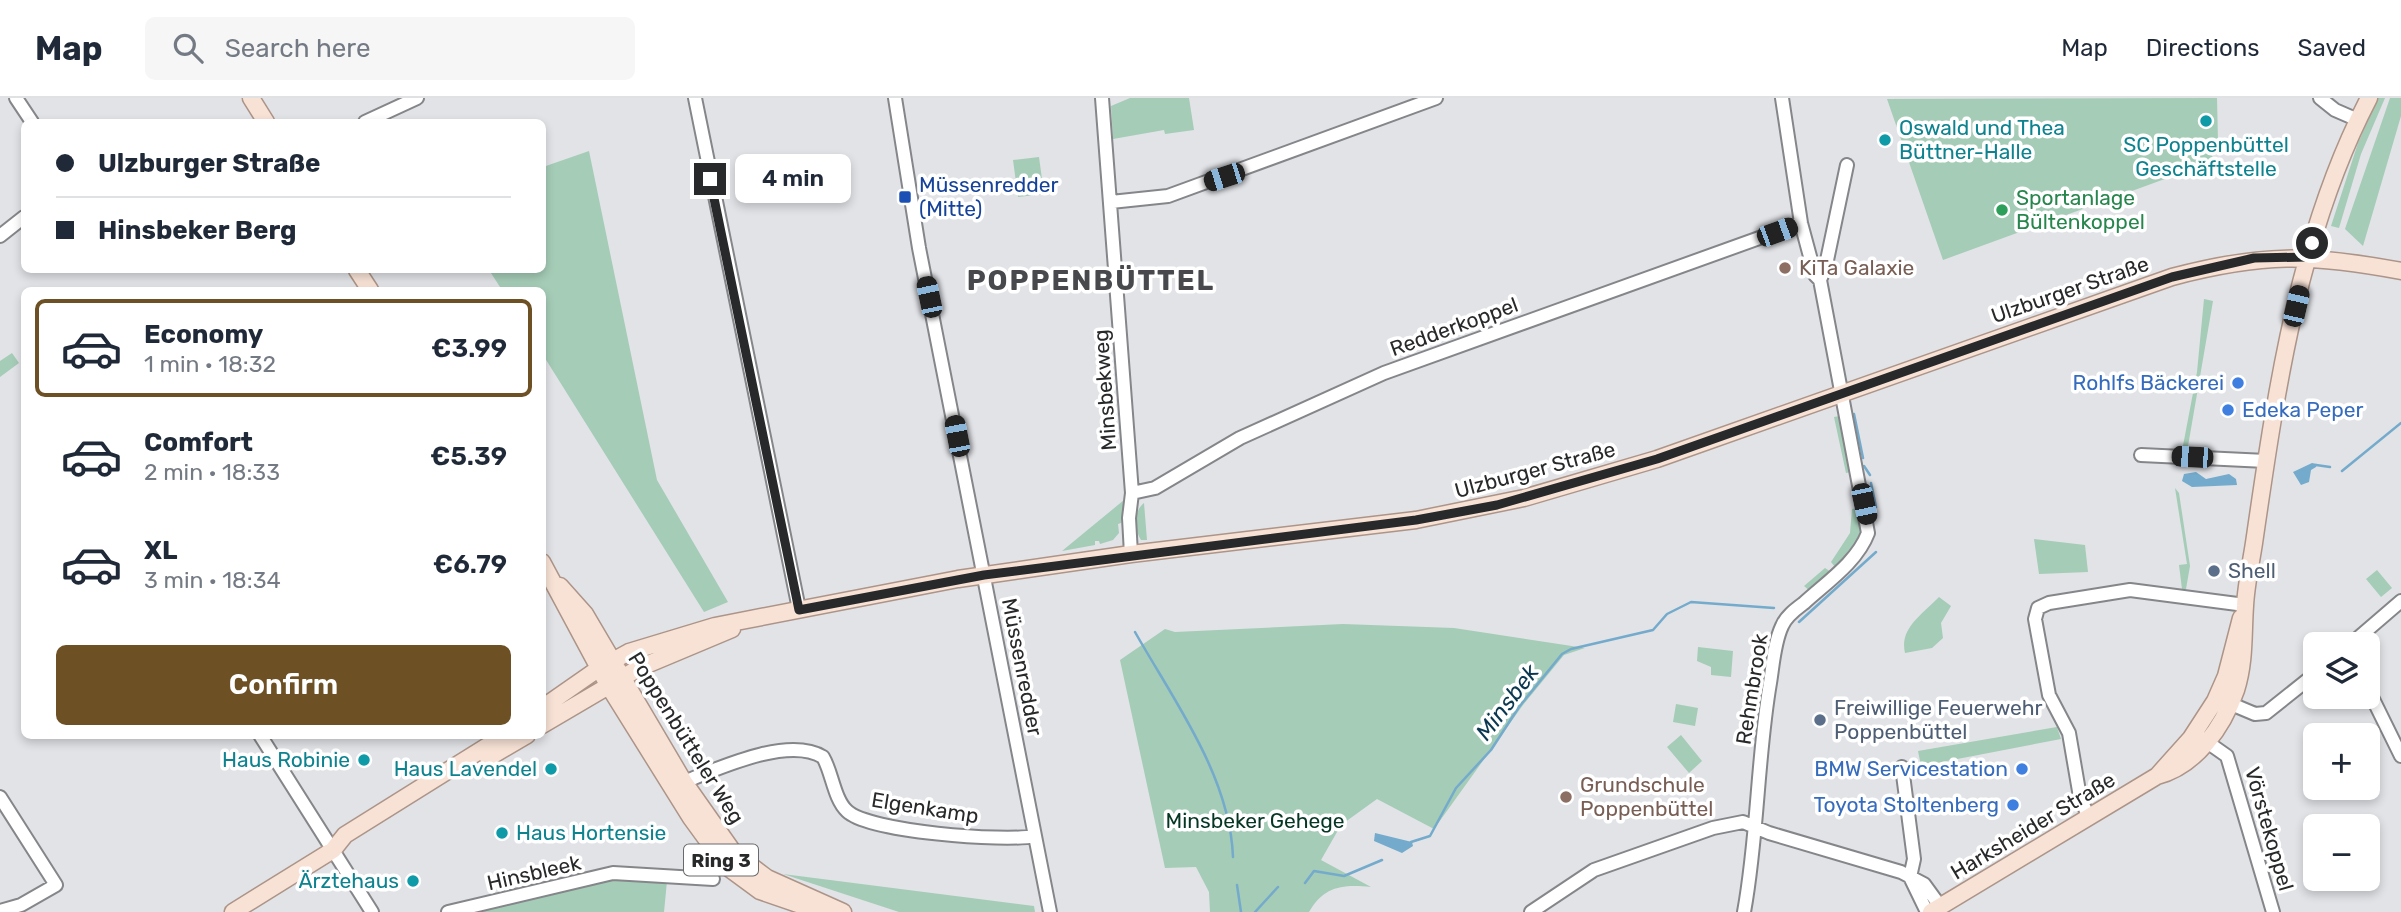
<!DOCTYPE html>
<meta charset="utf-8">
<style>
:root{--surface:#fff;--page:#f6f6f7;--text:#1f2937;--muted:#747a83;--line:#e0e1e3;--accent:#6d5023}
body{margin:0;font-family:Rubik,sans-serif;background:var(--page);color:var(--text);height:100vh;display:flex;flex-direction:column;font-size:26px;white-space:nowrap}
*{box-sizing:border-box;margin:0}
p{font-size:23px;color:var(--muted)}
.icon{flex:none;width:38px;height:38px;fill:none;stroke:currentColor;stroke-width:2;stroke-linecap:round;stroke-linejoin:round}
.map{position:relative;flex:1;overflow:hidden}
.side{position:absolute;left:21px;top:189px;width:525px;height:452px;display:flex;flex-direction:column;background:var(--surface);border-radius:10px;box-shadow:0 4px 10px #0003}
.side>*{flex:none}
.top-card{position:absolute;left:21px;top:21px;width:525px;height:154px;border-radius:10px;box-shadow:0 4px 10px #0003;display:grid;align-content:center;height:154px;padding:0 35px;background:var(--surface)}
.tools{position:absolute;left:2303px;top:534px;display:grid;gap:14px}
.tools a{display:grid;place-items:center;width:77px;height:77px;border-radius:10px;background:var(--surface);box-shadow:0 4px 10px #0003;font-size:35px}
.end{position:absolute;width:32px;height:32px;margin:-16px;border:9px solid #28292a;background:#fff;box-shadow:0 0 0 4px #fff}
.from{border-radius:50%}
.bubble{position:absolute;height:49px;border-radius:10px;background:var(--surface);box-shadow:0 4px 10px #0003;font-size:23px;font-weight:600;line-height:49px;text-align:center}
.car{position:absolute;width:21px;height:42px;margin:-21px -10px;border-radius:9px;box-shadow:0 0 5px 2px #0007;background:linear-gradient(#222 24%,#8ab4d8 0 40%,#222 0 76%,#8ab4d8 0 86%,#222 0)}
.top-card b{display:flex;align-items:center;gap:24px;height:66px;font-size:26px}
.top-card b+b{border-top:2px solid var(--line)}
.top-card i{width:18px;height:18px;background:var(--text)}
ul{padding:12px 0 0;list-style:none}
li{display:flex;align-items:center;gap:21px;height:98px;margin:0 14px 10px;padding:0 21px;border:4px solid transparent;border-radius:10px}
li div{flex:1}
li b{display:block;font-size:26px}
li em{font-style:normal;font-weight:600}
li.on{border-color:var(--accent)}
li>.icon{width:63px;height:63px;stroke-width:1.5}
.action{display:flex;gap:14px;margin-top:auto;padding:14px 35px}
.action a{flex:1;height:80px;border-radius:10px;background:var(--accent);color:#fff;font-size:28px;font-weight:600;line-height:80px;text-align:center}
header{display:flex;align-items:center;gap:42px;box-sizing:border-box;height:98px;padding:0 35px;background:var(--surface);border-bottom:2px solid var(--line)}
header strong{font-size:33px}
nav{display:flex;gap:38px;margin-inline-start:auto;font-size:24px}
.search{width:490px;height:63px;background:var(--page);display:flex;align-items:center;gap:18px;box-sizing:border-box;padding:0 24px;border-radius:10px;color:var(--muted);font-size:26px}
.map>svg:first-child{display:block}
.green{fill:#a5ccb7}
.water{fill:#74aacb}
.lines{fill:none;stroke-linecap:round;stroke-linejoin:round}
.stream{stroke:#74aacb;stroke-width:2.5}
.minor-casing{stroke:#85868a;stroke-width:16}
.major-casing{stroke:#ad9488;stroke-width:19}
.minor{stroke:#fff;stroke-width:12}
.major{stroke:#f8e2d6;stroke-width:16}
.route{stroke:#28292a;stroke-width:9}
.culture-dot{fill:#0f9aa8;stroke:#fff;stroke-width:2.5}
.transit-dot{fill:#1a4fb4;stroke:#fff;stroke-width:2.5}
.leisure-dot{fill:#2e9e5b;stroke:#fff;stroke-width:2.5}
.education-dot{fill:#8d6e63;stroke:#fff;stroke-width:2.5}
.shop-dot{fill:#3f7fe0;stroke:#fff;stroke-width:2.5}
.service-dot{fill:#5c6f8a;stroke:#fff;stroke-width:2.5}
.labels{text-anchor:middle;stroke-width:7;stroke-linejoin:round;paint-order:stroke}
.shield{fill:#fff;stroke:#68696a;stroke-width:2}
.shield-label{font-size:19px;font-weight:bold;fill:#28292a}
.culture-label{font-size:21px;fill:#0d838f;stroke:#fff;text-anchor:end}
.transit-label{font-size:21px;fill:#164399;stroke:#fff;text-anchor:start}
.leisure-label{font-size:21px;fill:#27864d;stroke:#fff;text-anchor:start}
.education-label{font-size:21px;fill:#785e54;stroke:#fff;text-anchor:start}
.street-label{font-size:21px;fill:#28292a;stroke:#fff}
.shop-label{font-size:21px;fill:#366cbe;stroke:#fff;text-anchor:end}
.service-label{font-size:21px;fill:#4e5e75;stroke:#fff;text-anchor:start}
.park-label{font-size:21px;fill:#053724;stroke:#fff}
.water-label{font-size:23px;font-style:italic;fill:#0b3850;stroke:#fff}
.district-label{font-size:28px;font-weight:bold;letter-spacing:2px;fill:#47494c;stroke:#fff}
</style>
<header>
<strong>Map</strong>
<div class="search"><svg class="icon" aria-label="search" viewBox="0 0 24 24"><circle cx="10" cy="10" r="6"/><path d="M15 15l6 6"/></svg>Search here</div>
<nav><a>Map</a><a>Directions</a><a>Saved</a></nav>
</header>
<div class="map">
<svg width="2401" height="814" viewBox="0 0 2401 814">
<rect width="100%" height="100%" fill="#e1e3e7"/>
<path class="green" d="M1130,0H1189L1194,32L1165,36L1164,32L1113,41L1111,8Z
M2217,0L2218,44L2208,47L2214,63L1943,162L1887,1Z
M2378,0H2385L2361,56L2339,130L2331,128L2358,45Z
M2390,0H2401V18L2363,148L2345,131Z
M589,53L657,382L728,504L704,514L543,257L542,192H502L489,172H542L543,69Z
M1039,59L1044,96L1018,99L1013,62Z
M2204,201L2213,203L2187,354L2182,353L2197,274Z
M12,255L19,265L0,279V263Z
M1840,318L1851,374L1846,375L1834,319Z
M2175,390L2179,395L2190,468L2186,491H2182L2179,467L2187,466Z
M1124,402L1121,425L1118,426L1119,435L1113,442L1100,446L1099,443H1095V447L1062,453Z
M1144,405L1147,442H1141C1134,431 1133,414 1144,405Z
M1858,410C1870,435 1854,450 1839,469H1835L1831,464L1850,435L1852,411Z
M2034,441L2085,447L2088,474L2039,476Z
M1825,470L1831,474L1811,494L1804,488Z
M2377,472L2392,490L2381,499L2366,481Z
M1939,499L1951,508L1941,525L1943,540L1932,550L1905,555C1899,530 1923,516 1939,499Z
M1343,526L1454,530L1585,550L1564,557L1523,607L1434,731L1377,701L1341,727L1321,762L1371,789C1343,786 1324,788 1309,814H1210L1209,794L1196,769L1165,770L1120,562L1165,531L1175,534Z
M1698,549L1733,553L1731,579L1711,577V569L1697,563Z
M1676,606L1698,610L1695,628L1673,624Z
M2057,629L2061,641L1921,668L1918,653Z
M1681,637L1702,663L1689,675L1667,649Z
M783,776L1034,808L1035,814H899Z
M606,781L667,783L664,814H481Z"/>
<path class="water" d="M2312,365L2317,366L2316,369L2311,372L2309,384L2301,387L2293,374Z
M2196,374L2206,381L2229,376L2236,381L2237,387L2192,389L2182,383L2184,376Z
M1375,735L1412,744L1413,748L1402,755L1374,743Z"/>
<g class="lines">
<path class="stream" d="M1854,316L1863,360
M2316,367L2330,369
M1864,368L1870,377
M2342,373L2401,325
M1871,385L1876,409
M1799,524L1876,454
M1135,534C1174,603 1230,678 1233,759
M1411,744L1430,738L1456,690L1491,652L1519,609L1562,556L1571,551L1653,532L1667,516L1691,504L1774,510
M1305,785L1314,773L1344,778L1382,762
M1237,787L1241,814
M1255,814L1278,789"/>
<defs>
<path id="minor" d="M16,0L32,24
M695,0L799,511
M895,0L919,150L1050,814
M1102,0L1132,395L1129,420L1131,456
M2320,0L2335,12L2358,22
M365,24L417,0
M1111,104L1168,98L1436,0
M0,138L24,119
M1820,182L1826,167L1847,67
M2141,357L2266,363
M1132,395L1155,390L1240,340L1384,275L1801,125
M2351,546L2401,503
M2368,591L2401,658
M2224,603L2255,616L2266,615L2315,576
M260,637L372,814
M2200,639L2227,658L2273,814
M1902,669L1914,761L1910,779
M684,684C719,670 788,638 823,659C832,674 834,701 847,713C869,734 1004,744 1035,738
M0,699L56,787L21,807L0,813
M2089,720L2080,699L2069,635L2049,597L2035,521L2038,510L2049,505L2130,492L2245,507
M1910,779L1927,814
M448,814L613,775L713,781
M1531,814L1594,772L1713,730L1743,724L1769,735L1901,774L1924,786L1940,808
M1744,814C1758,738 1757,661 1770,585C1773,567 1774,545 1782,528C1786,518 1796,511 1804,505C1827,484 1857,464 1868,435L1820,182L1815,177L1801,125L1782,0"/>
<path id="major" d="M251,0L266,24
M357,172L370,192
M542,464L608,587L691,720L726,768L760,793L821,814
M560,488L585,516L684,684L734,755L767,780L843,814
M542,610L598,571L629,554L715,528L958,481L1131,456L1416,422L1524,400L1657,361L2172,179C2263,155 2310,156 2401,173
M542,627L639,570L732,531
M488,660L527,637
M2157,678C2196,668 2223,629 2236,592C2245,564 2243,536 2245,508C2246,487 2251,465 2254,445C2276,294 2298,136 2369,0
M233,814L333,752L345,737L505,637
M1931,814L2157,678L2191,640L2215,603L2226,578L2241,520"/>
</defs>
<use href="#minor" class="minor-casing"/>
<use href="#major" class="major-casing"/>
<use href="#minor" class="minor"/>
<use href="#major" class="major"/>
</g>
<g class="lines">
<path class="route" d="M710,81L799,512L984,477L1416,422L1497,407L1657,361L2172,179L2254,160L2308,159L2312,145"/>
</g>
<g class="culture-dot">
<circle cx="2206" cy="23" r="7"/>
<circle cx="1885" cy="42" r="7"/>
<circle cx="364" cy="662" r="7"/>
<circle cx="551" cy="671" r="7"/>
<circle cx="502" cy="735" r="7"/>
<circle cx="413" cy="783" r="7"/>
</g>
<rect class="transit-dot" x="898" y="92" width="14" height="14" rx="3.5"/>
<circle class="leisure-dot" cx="2002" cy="112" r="7"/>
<g class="education-dot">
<circle cx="1785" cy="170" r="7"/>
<circle cx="1566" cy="699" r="7"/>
</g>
<g class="shop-dot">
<circle cx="2238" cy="285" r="7"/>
<circle cx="2228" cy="312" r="7"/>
<circle cx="2022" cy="671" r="7"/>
<circle cx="2013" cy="707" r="7"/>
</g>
<g class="service-dot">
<circle cx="2214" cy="473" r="7"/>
<circle cx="1820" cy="622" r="7"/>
</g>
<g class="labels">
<rect class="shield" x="684" y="746.5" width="74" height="31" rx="5"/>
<g class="shield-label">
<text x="721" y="769">Ring 3</text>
</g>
<g class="culture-label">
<text x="1899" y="37" text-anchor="start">Oswald und Thea<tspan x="1899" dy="24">Büttner-Halle</tspan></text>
<text x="2206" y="54" text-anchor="middle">SC Poppenbüttel<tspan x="2206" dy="24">Geschäftstelle</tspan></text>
<text x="350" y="669">Haus Robinie</text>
<text x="537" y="678">Haus Lavendel</text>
<text x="516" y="742" text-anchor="start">Haus Hortensie</text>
<text x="399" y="790">Ärztehaus</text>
</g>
<g class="transit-label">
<text x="919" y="94">Müssenredder<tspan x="919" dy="24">(Mitte)</tspan></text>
</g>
<g class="leisure-label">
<text x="2016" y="107">Sportanlage<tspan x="2016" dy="24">Bültenkoppel</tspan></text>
</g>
<g class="education-label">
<text x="1799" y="177">KiTa Galaxie</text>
<text x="1580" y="694">Grundschule<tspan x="1580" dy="24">Poppenbüttel</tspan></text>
</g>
<g class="street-label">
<text transform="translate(2070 192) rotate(-19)" y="7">Ulzburger Straße</text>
<text transform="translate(1454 229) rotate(-20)" y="7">Redderkoppel</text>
<text transform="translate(1105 292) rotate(-94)" y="7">Minsbekweg</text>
<text transform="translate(1535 372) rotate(-15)" y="7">Ulzburger Straße</text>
<text transform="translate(1022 569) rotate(79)" y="7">Müssenredder</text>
<text transform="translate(1752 591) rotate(-81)" y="7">Rehmbrook</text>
<text transform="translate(686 640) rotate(58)" y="7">Poppenbütteler Weg</text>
<text transform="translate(925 710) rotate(9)" y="7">Elgenkamp</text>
<text transform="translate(2033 728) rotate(-31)" y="7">Harksheider Straße</text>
<text transform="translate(2269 731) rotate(74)" y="7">Vörstekoppel</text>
<text transform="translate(534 775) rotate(-13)" y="7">Hinsbleek</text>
</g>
<g class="shop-label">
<text x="2224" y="292">Rohlfs Bäckerei</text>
<text x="2242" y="319" text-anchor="start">Edeka Peper</text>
<text x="2008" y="678">BMW Servicestation</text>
<text x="1999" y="714">Toyota Stoltenberg</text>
</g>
<g class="service-label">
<text x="2228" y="480">Shell</text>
<text x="1834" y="617">Freiwillige Feuerwehr<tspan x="1834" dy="24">Poppenbüttel</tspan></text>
</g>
<g class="park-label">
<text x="1255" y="730">Minsbeker Gehege</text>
</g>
<g class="water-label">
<text transform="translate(1507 604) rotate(-53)" y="8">Minsbek</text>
</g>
<g class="district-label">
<text x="1091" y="192">POPPENBÜTTEL</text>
</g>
</g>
</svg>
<div class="tools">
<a><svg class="icon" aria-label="layers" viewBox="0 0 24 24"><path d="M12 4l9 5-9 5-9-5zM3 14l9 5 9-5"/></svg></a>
<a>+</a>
<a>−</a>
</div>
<i class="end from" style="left:2312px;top:145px"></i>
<i class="end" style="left:710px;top:81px"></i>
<div class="bubble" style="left:735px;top:56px;width:116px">4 min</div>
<i class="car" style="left:1224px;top:79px;rotate:252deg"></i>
<i class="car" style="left:1777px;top:134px;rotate:70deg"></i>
<i class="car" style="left:929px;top:199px;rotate:348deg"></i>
<i class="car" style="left:2296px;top:208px;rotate:13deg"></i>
<i class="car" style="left:957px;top:338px;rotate:349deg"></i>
<i class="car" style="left:2192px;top:359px;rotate:273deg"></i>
<i class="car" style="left:1864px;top:406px;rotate:168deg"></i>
<div class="top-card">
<b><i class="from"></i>Ulzburger Straße</b>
<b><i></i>Hinsbeker Berg</b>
</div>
<section class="side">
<ul>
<li class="on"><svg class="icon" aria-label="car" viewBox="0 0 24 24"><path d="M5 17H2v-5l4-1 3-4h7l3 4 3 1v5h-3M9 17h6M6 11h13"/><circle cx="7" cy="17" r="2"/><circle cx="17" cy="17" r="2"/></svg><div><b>Economy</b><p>1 min · 18:32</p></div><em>€3.99</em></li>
<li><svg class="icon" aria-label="car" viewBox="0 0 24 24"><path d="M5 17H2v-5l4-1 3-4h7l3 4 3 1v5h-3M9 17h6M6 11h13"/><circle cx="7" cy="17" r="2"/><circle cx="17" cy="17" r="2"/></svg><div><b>Comfort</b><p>2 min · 18:33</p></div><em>€5.39</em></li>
<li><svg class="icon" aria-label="car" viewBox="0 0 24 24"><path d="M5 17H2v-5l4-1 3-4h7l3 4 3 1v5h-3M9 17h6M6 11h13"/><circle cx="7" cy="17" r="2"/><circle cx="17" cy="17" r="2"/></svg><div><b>XL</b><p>3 min · 18:34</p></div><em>€6.79</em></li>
</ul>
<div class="action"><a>Confirm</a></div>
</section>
</div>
